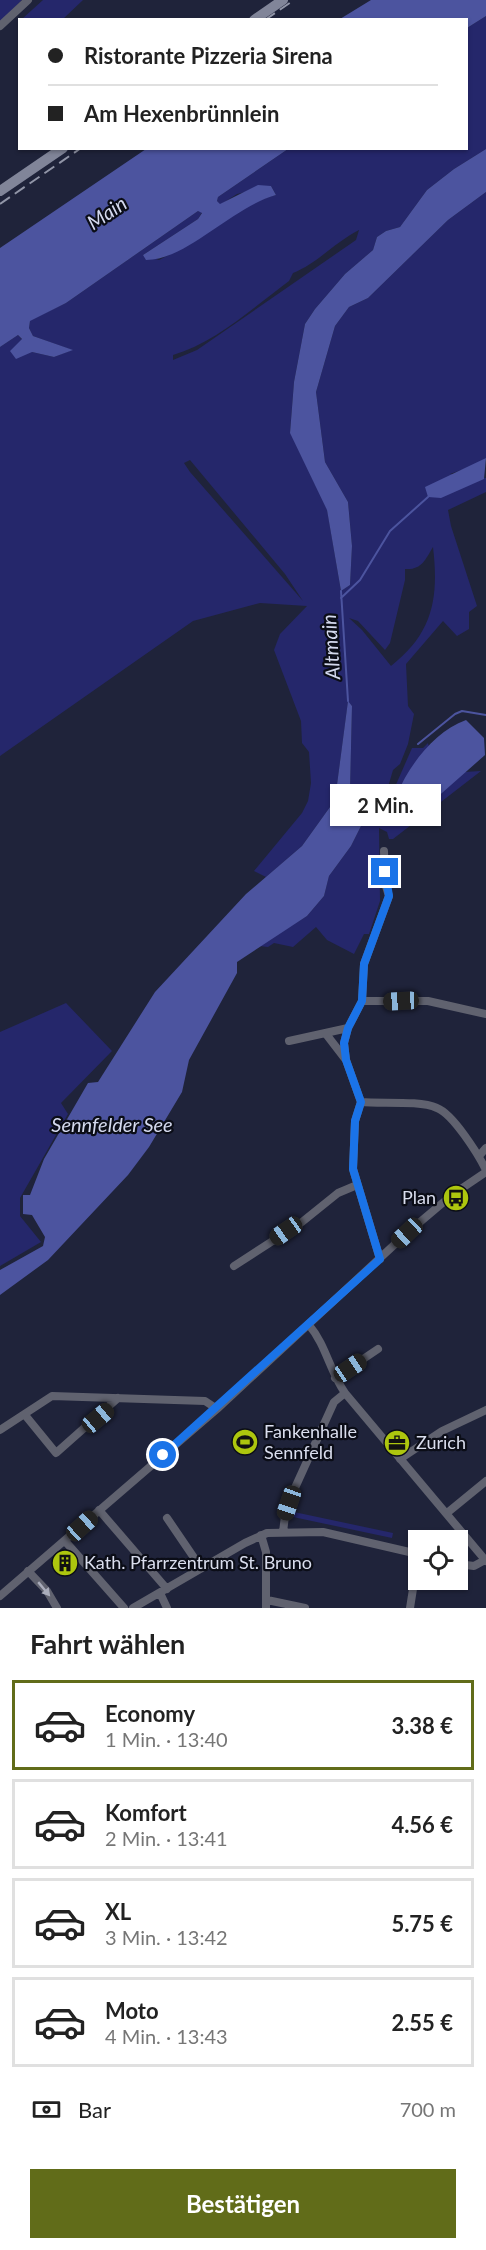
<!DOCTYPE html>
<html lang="de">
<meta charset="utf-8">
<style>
:root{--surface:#fff;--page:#f2f2f2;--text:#222;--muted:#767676;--line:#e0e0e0;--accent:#616c19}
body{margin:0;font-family:Lato,sans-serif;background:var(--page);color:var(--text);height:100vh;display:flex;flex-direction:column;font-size:22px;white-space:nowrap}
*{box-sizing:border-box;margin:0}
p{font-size:20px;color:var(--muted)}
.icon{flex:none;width:33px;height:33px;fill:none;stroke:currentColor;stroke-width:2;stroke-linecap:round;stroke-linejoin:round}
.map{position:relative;height:1608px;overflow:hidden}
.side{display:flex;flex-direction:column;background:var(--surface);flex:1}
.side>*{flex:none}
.hud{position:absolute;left:18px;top:18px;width:450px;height:132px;border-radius:0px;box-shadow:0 2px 4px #0004;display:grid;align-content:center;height:132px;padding:0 30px;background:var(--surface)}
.buttons{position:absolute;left:408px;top:1530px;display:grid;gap:12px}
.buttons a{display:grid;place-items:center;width:60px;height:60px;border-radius:0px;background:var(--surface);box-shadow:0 2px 4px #0004;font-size:30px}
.end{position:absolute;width:27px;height:27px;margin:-14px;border:8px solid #1a73e8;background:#fff;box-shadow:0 0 0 3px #fff}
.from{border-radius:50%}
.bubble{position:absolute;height:42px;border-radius:0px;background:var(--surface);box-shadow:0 2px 4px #0004;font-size:20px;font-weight:700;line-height:42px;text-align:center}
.car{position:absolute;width:18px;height:36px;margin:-18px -9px;border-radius:8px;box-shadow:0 0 4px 2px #0007;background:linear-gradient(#222 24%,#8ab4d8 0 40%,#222 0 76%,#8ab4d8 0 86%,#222 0)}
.hud b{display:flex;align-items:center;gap:21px;height:57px;font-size:22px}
.hud b+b{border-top:2px solid var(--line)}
.hud i{width:15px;height:15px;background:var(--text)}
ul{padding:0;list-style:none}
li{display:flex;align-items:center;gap:18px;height:90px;margin:0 12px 9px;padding:0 18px;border:3px solid var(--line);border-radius:0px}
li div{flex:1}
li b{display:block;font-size:22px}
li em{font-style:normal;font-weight:700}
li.selected{border-color:var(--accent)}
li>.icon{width:54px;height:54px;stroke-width:1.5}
h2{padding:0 30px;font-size:27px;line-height:72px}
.pay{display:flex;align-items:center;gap:15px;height:66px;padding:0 30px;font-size:22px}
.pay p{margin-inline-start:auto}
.button{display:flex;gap:12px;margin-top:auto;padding:12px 30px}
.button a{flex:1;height:69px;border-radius:0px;background:var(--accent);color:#fff;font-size:24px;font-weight:700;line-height:69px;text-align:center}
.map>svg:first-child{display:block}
.green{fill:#25276b;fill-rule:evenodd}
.water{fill:#4c549f}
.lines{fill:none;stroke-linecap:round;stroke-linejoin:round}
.stream{stroke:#4c549f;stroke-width:2}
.street{stroke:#60626f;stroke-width:8}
.secondary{stroke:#818599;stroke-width:10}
.rail{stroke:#9195a7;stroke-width:2;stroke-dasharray:12 6;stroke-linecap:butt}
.oneway{fill:#a9acbb}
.route{stroke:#1a73e8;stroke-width:8}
.labels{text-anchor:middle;stroke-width:4.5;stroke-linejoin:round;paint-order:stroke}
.poi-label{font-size:18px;fill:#dadeee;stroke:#0b0d17;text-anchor:start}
.water-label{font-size:20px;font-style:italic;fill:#d4d9ee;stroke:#0b0d17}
</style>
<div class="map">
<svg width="486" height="1608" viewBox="0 0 486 1608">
<rect width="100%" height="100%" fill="#1f233a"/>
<path class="green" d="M0,0H22L0,22Z
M43,0H83L63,19H22Z
M486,16V149L454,169L427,190L400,227L386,231L377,237L373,250L345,274L315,309L305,324L294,382L290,432L327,509L341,591L350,585L352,546L348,502L325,462L316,392L335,326L349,307L368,298L448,220L486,192V458L473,466L450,474L486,478V492L448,510L451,526L477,606L469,612V629L457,636L443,621L406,664L408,706L414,714L408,744L400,764L393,770L386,794L391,796L412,748H423L428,743L429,747L401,785V803L410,811L433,801L464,772L481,771L393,839H389L387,832L379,828L380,901L369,934H364L354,954L327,940L316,927L293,947L274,943L268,947L259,946L307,916L324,896L329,876L351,846L363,822L350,791L352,706L348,702L335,800L302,846L266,877L254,871L302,813L308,801L311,783L309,752L302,743L301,721L274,650L280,634L307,606L260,603L193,621L0,756V347L18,335L32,352L54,357L72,350L33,336L29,328L30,320L66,303L198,211L202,212L198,219L143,255L159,260C199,241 232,206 276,195L271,186L237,194L220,205L217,201L218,197L288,149L466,148L467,28ZM359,230L356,240L197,350L173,360V355C215,343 254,307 289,281L293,273C318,263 335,242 359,230ZM190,460L285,574L303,601L190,472L184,463ZM433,547C439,598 433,633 391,666L362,630L349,618L358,621L385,650L390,643L405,580V569C422,570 425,560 433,547Z
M66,1003L112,1051L61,1103L68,1114L20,1198V1216L41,1242L0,1266V1032Z
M294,1512L393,1533L392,1538L293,1517Z"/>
<path class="water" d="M371,0H486V16L467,28L466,20L340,19Z
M146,149H288L218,197L217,201L220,204L258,185L271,186L276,195C232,207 187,260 146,260L143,255L198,219L202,213L198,211L66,303L30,321L29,328L33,336L73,350L54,357L32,352L16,359L10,351L22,339L18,335L0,347V248Z
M486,149V192L448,220L368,298L349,307L335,326L316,392L325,462L348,502L352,546L350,585L341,591L327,510L290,433L294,382L305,324L315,309L345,274L373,250L377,237L386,231L400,227L427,190L454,169Z
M486,458L484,479L441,498L428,497L425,487Z
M348,701L352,706L350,791L363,822L351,846L329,876L324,896L307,916L237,962V973L189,1060L182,1092L149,1147L128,1175L48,1260L0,1295V1270L43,1246L45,1237L32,1215L23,1214V1195H30L44,1159L88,1083L98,1082L155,992L246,894L302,846L335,800Z
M466,720L484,738L485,755L425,808L419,813C407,810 401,805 397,794C410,764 435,731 466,720Z"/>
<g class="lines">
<path class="stream" d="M341,591L348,701
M341,598L360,580L390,531L428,497
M418,744L455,714L462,711L486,715
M386,810L401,803
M363,822L377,815V807"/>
<path class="street" d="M0,26L28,0
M362,1001H428L486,1014
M326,1034L346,1060
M289,1041L348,1028
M361,1102C382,1104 419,1100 437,1108C453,1114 478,1154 486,1170
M479,1156L486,1148
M380,1259L353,1169L355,1121L361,1102L346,1060L344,1043L348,1028L362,1001L364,964L389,896L385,883L384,851
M234,1266L302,1222L338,1193L357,1185
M309,1325C326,1345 330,1372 345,1393L486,1561
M335,1378L378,1349
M25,1415L56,1453L118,1398
M0,1430L52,1396L205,1401L217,1409
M400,1459L442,1431L486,1410
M99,1510L167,1589
M447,1513L486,1481
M167,1518L201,1568
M283,1532L285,1516L294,1490L334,1402L345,1393
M261,1535L266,1552V1608
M65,1541L124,1608
M458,1564L474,1566L485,1560
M28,1571L47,1591L57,1608
M160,1593L167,1608
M0,1596L217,1409L407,1233L452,1195L486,1172
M267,1600L305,1608
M133,1608L245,1543L267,1533L323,1532L418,1554
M410,1608L418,1557"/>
<path class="secondary" d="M254,20L283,0
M0,191L63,148"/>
<path class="rail" d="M265,20L294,0
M0,204L81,148"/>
</g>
<defs><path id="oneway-solid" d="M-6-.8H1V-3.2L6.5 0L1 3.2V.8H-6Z" transform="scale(1.5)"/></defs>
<use class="oneway" href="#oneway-solid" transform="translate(44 1589) rotate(50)"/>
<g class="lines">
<path class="route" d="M163,1455L380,1259L353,1169L355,1121L361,1102L346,1060L344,1043L348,1028L362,1001L364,964L389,896L385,872"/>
</g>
<defs>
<symbol id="bus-disc" viewBox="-11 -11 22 22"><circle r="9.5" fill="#adc60e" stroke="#0b0d17"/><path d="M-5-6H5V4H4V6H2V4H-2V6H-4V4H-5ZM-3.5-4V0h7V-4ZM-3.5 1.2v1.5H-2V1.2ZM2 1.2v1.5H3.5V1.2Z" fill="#111"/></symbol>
<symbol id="stadium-disc" viewBox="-11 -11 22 22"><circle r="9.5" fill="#adc60e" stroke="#0b0d17"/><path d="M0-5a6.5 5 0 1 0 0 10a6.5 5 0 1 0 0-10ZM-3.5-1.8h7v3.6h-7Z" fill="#111"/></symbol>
<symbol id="office-disc" viewBox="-11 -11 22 22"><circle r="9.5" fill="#adc60e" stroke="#0b0d17"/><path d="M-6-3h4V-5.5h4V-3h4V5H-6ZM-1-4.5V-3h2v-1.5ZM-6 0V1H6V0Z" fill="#111"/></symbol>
<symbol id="building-disc" viewBox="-11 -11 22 22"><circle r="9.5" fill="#adc60e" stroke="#0b0d17"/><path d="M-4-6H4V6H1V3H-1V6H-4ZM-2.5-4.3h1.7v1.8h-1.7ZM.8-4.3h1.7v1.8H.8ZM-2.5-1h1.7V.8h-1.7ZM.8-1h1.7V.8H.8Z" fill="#111"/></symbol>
</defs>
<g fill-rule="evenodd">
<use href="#bus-disc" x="441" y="1183" width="30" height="30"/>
<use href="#stadium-disc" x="230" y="1427" width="30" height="30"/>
<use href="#office-disc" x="382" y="1428" width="30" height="30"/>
<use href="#building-disc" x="50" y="1548" width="30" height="30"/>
</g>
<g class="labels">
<g class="poi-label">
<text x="436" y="1204" text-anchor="end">Plan</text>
<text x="264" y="1438">Fankenhalle<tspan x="264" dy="21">Sennfeld</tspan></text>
<text x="416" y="1449">Zurich</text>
<text x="84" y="1569">Kath. Pfarrzentrum St. Bruno</text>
</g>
<g class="water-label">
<text transform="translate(107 213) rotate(-34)" y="7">Main</text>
<text transform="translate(331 647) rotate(-94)" y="7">Altmain</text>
<text x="112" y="1132">Sennfelder See</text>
</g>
</g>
</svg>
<div class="buttons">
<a><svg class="icon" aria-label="locate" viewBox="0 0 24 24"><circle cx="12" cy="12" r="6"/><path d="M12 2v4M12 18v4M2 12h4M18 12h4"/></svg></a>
</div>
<i class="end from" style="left:163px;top:1455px"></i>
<i class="end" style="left:385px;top:872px"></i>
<div class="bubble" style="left:330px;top:784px;width:111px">2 Min.</div>
<i class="car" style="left:401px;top:1001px;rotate:267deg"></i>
<i class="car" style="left:286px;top:1231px;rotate:235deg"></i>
<i class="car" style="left:407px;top:1233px;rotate:227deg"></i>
<i class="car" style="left:350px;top:1368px;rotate:56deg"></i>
<i class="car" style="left:98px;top:1418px;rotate:50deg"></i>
<i class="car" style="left:289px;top:1503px;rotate:199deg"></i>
<i class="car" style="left:82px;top:1526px;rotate:48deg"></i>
<div class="hud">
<b><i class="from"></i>Ristorante Pizzeria Sirena</b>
<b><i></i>Am Hexenbrünnlein</b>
</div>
</div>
<section class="side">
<h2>Fahrt wählen</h2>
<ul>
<li class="selected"><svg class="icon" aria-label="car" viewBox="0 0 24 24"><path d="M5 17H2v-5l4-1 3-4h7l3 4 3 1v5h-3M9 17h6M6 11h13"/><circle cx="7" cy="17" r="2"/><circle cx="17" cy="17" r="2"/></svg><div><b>Economy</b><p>1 Min. · 13:40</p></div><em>3.38 €</em></li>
<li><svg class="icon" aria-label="car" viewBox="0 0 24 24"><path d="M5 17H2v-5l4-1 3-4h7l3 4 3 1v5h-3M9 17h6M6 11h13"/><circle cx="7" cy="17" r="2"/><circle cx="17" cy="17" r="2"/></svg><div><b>Komfort</b><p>2 Min. · 13:41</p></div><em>4.56 €</em></li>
<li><svg class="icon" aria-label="car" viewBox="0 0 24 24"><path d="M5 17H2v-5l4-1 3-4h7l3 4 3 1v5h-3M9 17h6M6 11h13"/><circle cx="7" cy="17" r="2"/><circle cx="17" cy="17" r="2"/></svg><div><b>XL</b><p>3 Min. · 13:42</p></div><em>5.75 €</em></li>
<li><svg class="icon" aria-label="car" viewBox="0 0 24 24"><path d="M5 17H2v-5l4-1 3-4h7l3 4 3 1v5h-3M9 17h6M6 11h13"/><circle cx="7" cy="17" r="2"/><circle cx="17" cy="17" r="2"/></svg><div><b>Moto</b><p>4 Min. · 13:43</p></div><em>2.55 €</em></li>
</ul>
<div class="pay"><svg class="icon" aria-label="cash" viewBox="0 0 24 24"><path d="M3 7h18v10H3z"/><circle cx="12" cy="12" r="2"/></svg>Bar<p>700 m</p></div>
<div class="button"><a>Bestätigen</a></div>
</section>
